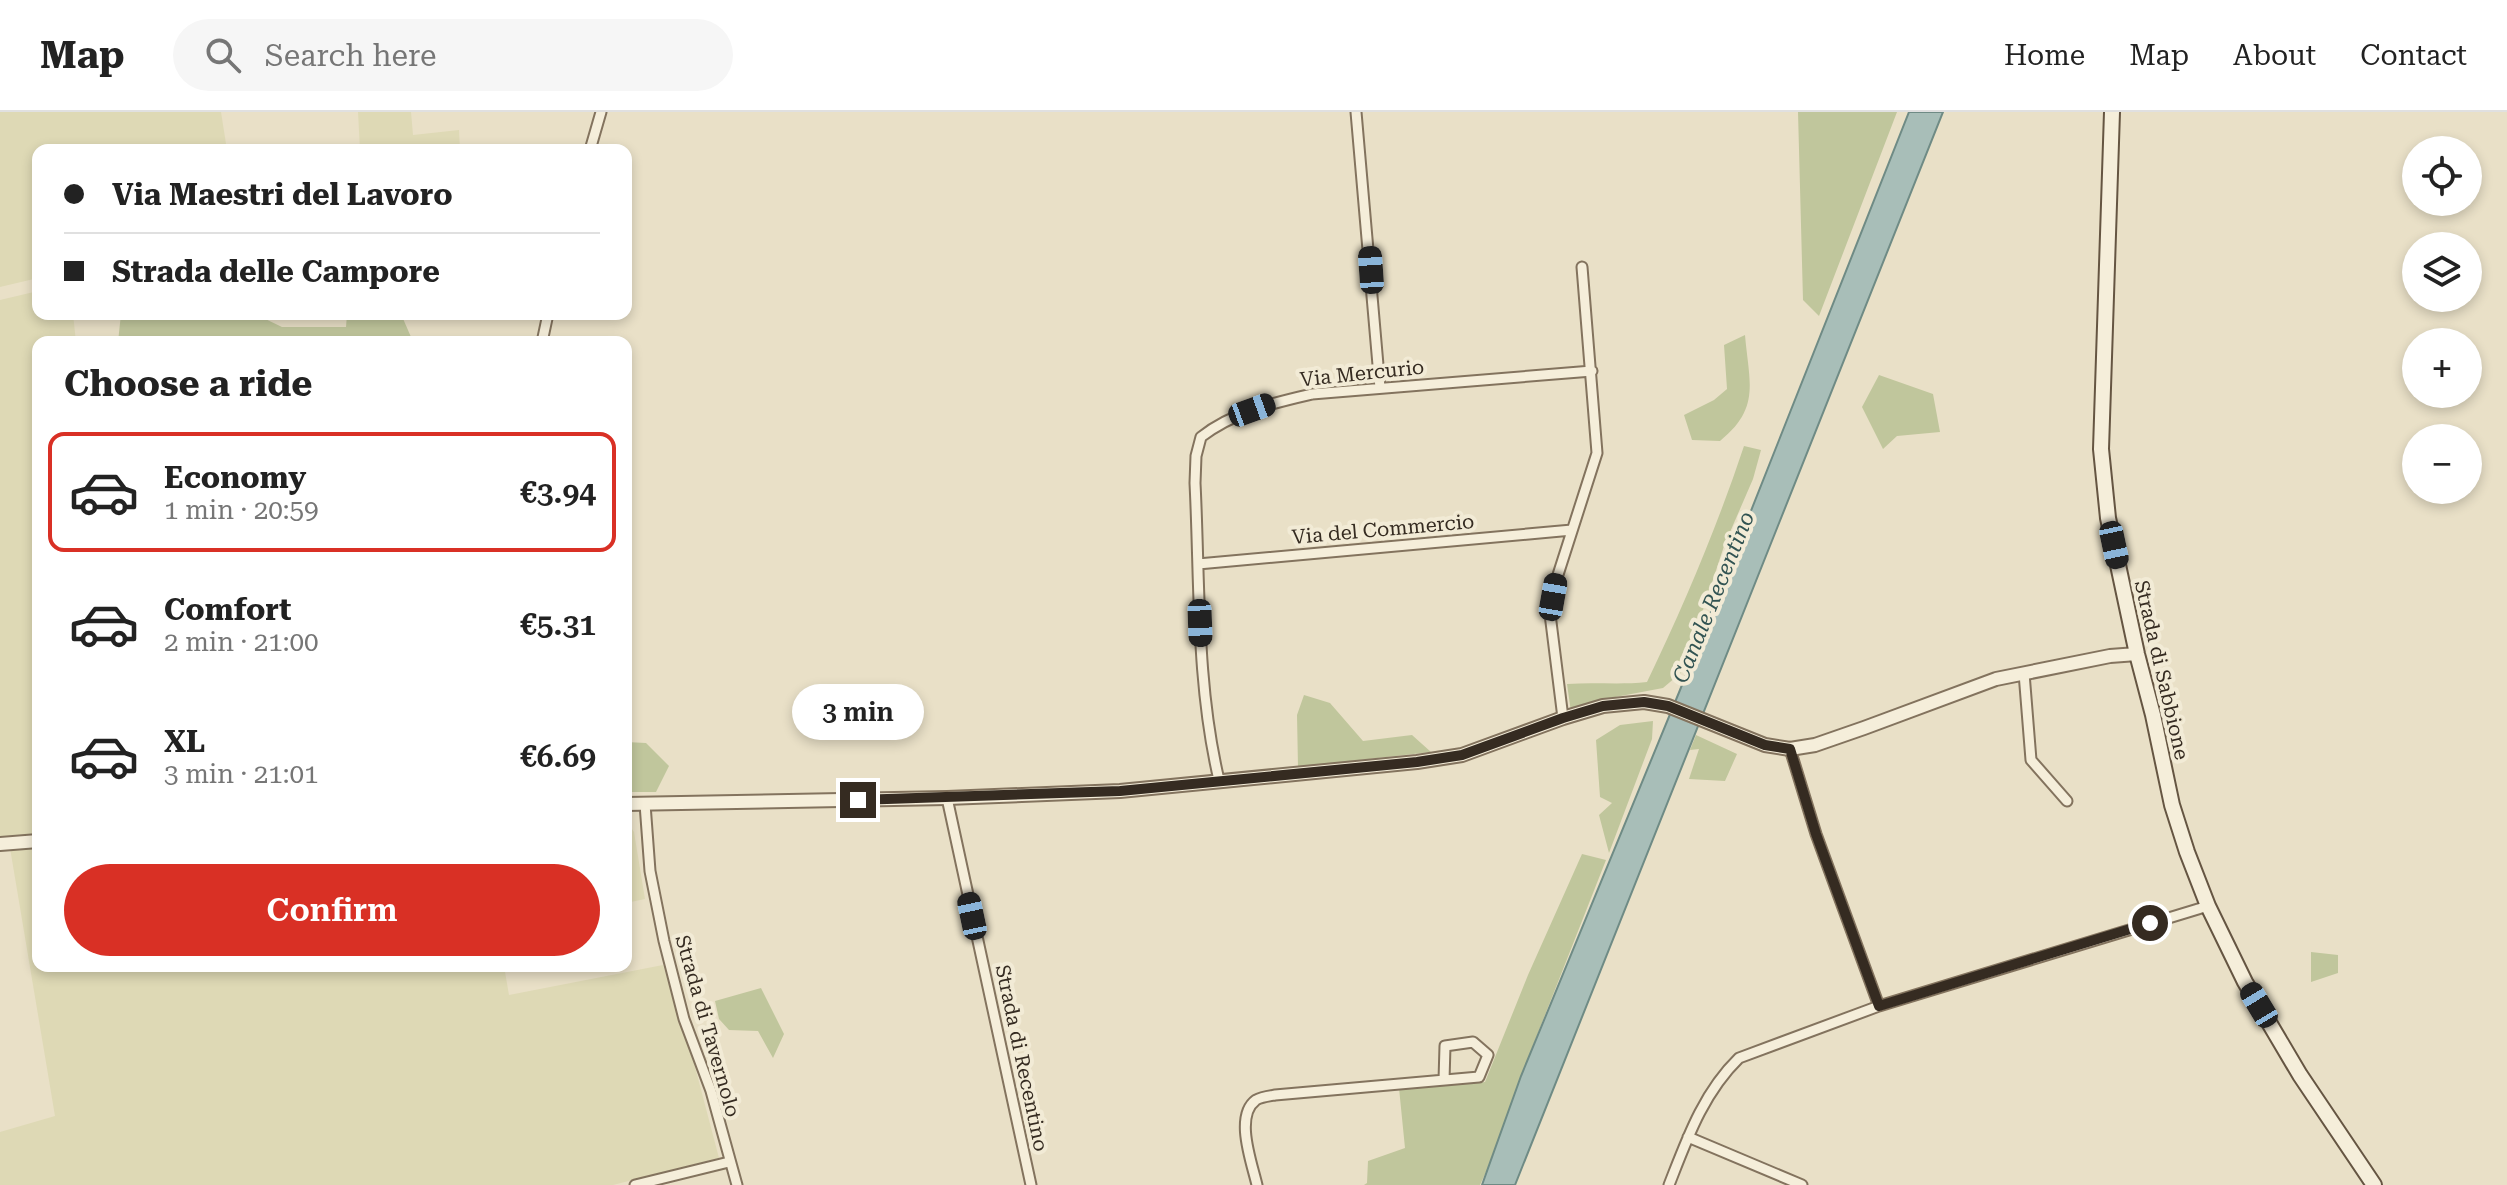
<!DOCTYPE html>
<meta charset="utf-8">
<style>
:root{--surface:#fff;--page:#f6f6f6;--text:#222;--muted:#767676;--line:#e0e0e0;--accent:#d93025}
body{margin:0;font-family:"Roboto Serif",serif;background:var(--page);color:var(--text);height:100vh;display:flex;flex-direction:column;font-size:30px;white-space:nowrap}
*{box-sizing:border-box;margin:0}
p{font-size:26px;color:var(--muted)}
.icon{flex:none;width:44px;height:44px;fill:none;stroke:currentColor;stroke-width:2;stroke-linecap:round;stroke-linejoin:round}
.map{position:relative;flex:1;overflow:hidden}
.drawer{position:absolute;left:32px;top:224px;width:600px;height:636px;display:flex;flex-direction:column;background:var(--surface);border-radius:16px;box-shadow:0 4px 12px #0003}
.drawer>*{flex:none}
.guide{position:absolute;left:32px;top:32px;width:600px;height:176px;border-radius:16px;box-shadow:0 4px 12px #0003;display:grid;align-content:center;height:176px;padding:0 32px;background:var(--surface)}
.controls{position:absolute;left:2402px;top:24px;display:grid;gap:16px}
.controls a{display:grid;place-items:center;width:80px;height:80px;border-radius:50%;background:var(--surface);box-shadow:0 4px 12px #0003;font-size:40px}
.end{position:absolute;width:36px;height:36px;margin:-18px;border:10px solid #352b21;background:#fff;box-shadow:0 0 0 4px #fff}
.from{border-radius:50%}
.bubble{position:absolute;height:56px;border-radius:28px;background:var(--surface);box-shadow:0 4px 12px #0003;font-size:26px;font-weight:600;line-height:56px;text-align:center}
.car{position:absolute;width:24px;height:48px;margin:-24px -12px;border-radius:10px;box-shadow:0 0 6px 2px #0007;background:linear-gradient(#222 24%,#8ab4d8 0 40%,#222 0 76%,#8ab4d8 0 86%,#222 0)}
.guide b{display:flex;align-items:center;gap:28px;height:76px;font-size:30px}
.guide b+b{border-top:2px solid var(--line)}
.guide i{width:20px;height:20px;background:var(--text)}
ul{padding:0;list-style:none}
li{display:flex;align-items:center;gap:24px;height:120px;margin:0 16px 12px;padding:0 16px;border:4px solid transparent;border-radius:16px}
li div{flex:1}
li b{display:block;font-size:30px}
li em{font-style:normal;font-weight:600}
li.on{border-color:var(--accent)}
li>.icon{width:72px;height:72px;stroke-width:1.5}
h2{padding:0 32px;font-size:36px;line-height:96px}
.action{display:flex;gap:16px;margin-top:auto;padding:16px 32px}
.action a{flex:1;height:92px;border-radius:48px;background:var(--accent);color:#fff;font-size:32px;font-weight:600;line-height:92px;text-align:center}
header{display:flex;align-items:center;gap:48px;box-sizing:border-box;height:112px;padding:0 40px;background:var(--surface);border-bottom:2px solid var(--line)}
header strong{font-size:38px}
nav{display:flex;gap:44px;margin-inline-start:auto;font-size:28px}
.search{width:560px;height:72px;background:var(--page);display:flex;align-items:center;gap:20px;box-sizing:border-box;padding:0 28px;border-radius:44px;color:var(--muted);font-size:30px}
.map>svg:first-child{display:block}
.farmland{fill:#ded9b5}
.green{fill:#c0c69c}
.water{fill:#a8beb8;stroke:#6f8b85;stroke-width:2}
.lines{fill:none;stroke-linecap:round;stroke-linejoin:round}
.minor-casing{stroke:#83735e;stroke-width:13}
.tertiary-casing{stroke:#83735e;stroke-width:16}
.secondary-casing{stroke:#655542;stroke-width:18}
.minor{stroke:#f5eeda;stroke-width:9}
.tertiary{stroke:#f5eeda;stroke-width:12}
.secondary{stroke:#f5eeda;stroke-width:14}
.route{stroke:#352b21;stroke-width:10}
.labels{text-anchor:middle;stroke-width:8;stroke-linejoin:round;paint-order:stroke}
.street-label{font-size:20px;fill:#352b21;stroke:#f2ebd6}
.water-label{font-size:22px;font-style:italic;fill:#315352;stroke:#f2ebd6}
</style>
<header>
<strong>Map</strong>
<div class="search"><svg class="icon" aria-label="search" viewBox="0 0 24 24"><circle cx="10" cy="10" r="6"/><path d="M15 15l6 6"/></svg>Search here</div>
<nav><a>Home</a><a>Map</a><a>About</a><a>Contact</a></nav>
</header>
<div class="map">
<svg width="2507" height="1073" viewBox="0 0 2507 1073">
<rect width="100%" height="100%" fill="#e9e0c7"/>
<path class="farmland" d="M0,0H221L227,38H38V166L0,175Z
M358,0H411L413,23L459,18L460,38H360Z
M38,179V202H73L76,230H38V722L0,725V188Z
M626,708L634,720L645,787L626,791Z
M38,734V854H504L509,883L663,853L694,951L719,1046L613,1073H0V1020L55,1004L10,736Z"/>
<path class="green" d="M1798,0H1897L1819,204L1803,188Z
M121,202H255L282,215H346L347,202H401L411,225L416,230H118Z
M1745,223C1749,270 1761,296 1720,329L1692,328L1684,303L1714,288L1727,277L1724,233Z
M1879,263L1933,282L1940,320L1897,324L1883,337L1862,295Z
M1744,334L1761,338L1753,367L1724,434L1683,559L1663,576L1610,586L1571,600L1567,572C1594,570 1621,573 1647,570C1684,493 1717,415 1744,334Z
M1304,583L1330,591L1363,629L1412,623L1431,640L1298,655L1297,603Z
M1653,609L1652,627L1609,741L1599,703L1612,691L1600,685L1596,628L1620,613Z
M1696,623L1737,642L1725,669L1689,667L1699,637L1690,638Z
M626,630L646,631L669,654L656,680H626Z
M1582,742L1606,748L1521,964L1495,1040L1480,1073H1364L1367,1071L1368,1049L1405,1036L1399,976L1485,970L1528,863Z
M2311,840L2338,843V861L2311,870Z
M761,876L784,922L773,946L758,919L729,918L719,907L715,889Z"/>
<path class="water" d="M1909,0H1943L1515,1073H1482L1521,964L1680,578Z"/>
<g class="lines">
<defs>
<path id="minor" d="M1356,0L1380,276
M590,38L601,0
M542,230L548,202
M1198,452L1572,418
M2024,561L2031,648L2067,689
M1563,606L1550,502L1556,469L1597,341L1582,155
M1790,637L1816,722L1879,894
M1219,668C1196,571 1200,470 1195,371L1196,344L1201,325C1233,300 1273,291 1312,282L1592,259
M947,686L1031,1073
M645,692L650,759L664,829L684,907L711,979L737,1073
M1688,1025L1802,1073
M635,1073L729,1050
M1257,1073C1252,1051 1234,1004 1256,988C1261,985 1269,984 1275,983L1479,965L1488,943L1473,930L1445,934L1444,968
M1669,1073C1687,1027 1703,981 1739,946L1879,894L2208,794"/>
<path id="tertiary" d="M626,692L947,686L1120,679L1417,650L1462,643L1563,606L1603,594L1644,590L1668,594L1765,633L1790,637L1815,633L1864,616L1996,567L2110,544L2137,542
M0,732L38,729"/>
<path id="secondary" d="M2112,0L2101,337L2108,406L2137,542L2153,603L2172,693L2187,740L2208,794L2245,870L2300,963L2374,1073"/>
</defs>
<use href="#minor" class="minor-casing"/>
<use href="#tertiary" class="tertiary-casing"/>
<use href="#secondary" class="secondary-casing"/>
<use href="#minor" class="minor"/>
<use href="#tertiary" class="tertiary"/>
<use href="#secondary" class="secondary"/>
</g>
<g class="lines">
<path class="route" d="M858,688L1120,679L1417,650L1462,643L1563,606L1603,594L1644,590L1668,594L1765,633L1790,637L1816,722L1879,894L2150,811"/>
</g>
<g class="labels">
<g class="street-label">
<text transform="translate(1362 261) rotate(-6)" y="7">Via Mercurio</text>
<text transform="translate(1383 417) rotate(-5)" y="7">Via del Commercio</text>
<text transform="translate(2162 558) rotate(77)" y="7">Strada di Sabbione</text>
<text transform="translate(708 914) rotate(74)" y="7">Strada di Tavernolo</text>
<text transform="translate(1022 946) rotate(78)" y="7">Strada di Recentino</text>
</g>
<g class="water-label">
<text transform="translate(1713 485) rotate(-68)" y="8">Canale Recentino</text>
</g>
</g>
</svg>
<div class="controls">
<a><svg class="icon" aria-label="locate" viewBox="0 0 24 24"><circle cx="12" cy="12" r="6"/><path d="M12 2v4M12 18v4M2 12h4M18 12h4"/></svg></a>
<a><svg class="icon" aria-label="layers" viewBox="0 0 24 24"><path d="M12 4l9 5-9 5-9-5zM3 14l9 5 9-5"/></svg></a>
<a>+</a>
<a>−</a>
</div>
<i class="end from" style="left:2150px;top:811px"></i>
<i class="end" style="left:858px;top:688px"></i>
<div class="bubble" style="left:792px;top:572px;width:132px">3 min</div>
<i class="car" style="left:1371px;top:158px;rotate:356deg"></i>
<i class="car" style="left:1252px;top:298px;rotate:70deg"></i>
<i class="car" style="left:2114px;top:433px;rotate:168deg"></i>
<i class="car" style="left:1553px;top:485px;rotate:10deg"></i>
<i class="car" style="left:1200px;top:511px;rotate:178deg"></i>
<i class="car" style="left:972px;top:804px;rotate:348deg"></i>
<i class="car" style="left:2259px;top:893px;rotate:329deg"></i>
<div class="guide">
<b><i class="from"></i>Via Maestri del Lavoro</b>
<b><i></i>Strada delle Campore</b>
</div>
<section class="drawer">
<h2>Choose a ride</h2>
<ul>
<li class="on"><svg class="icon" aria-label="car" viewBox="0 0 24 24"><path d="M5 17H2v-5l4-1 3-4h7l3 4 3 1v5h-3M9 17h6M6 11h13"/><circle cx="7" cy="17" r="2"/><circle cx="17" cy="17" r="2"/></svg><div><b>Economy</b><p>1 min · 20:59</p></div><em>€3.94</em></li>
<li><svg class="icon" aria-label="car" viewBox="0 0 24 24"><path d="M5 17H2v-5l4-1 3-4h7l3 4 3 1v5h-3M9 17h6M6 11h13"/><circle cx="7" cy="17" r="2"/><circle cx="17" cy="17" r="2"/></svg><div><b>Comfort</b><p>2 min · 21:00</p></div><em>€5.31</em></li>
<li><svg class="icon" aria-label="car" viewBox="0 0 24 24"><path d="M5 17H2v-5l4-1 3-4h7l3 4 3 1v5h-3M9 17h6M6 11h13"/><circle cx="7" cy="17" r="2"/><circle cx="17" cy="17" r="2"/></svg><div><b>XL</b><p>3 min · 21:01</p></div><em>€6.69</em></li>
</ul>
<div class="action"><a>Confirm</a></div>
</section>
</div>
